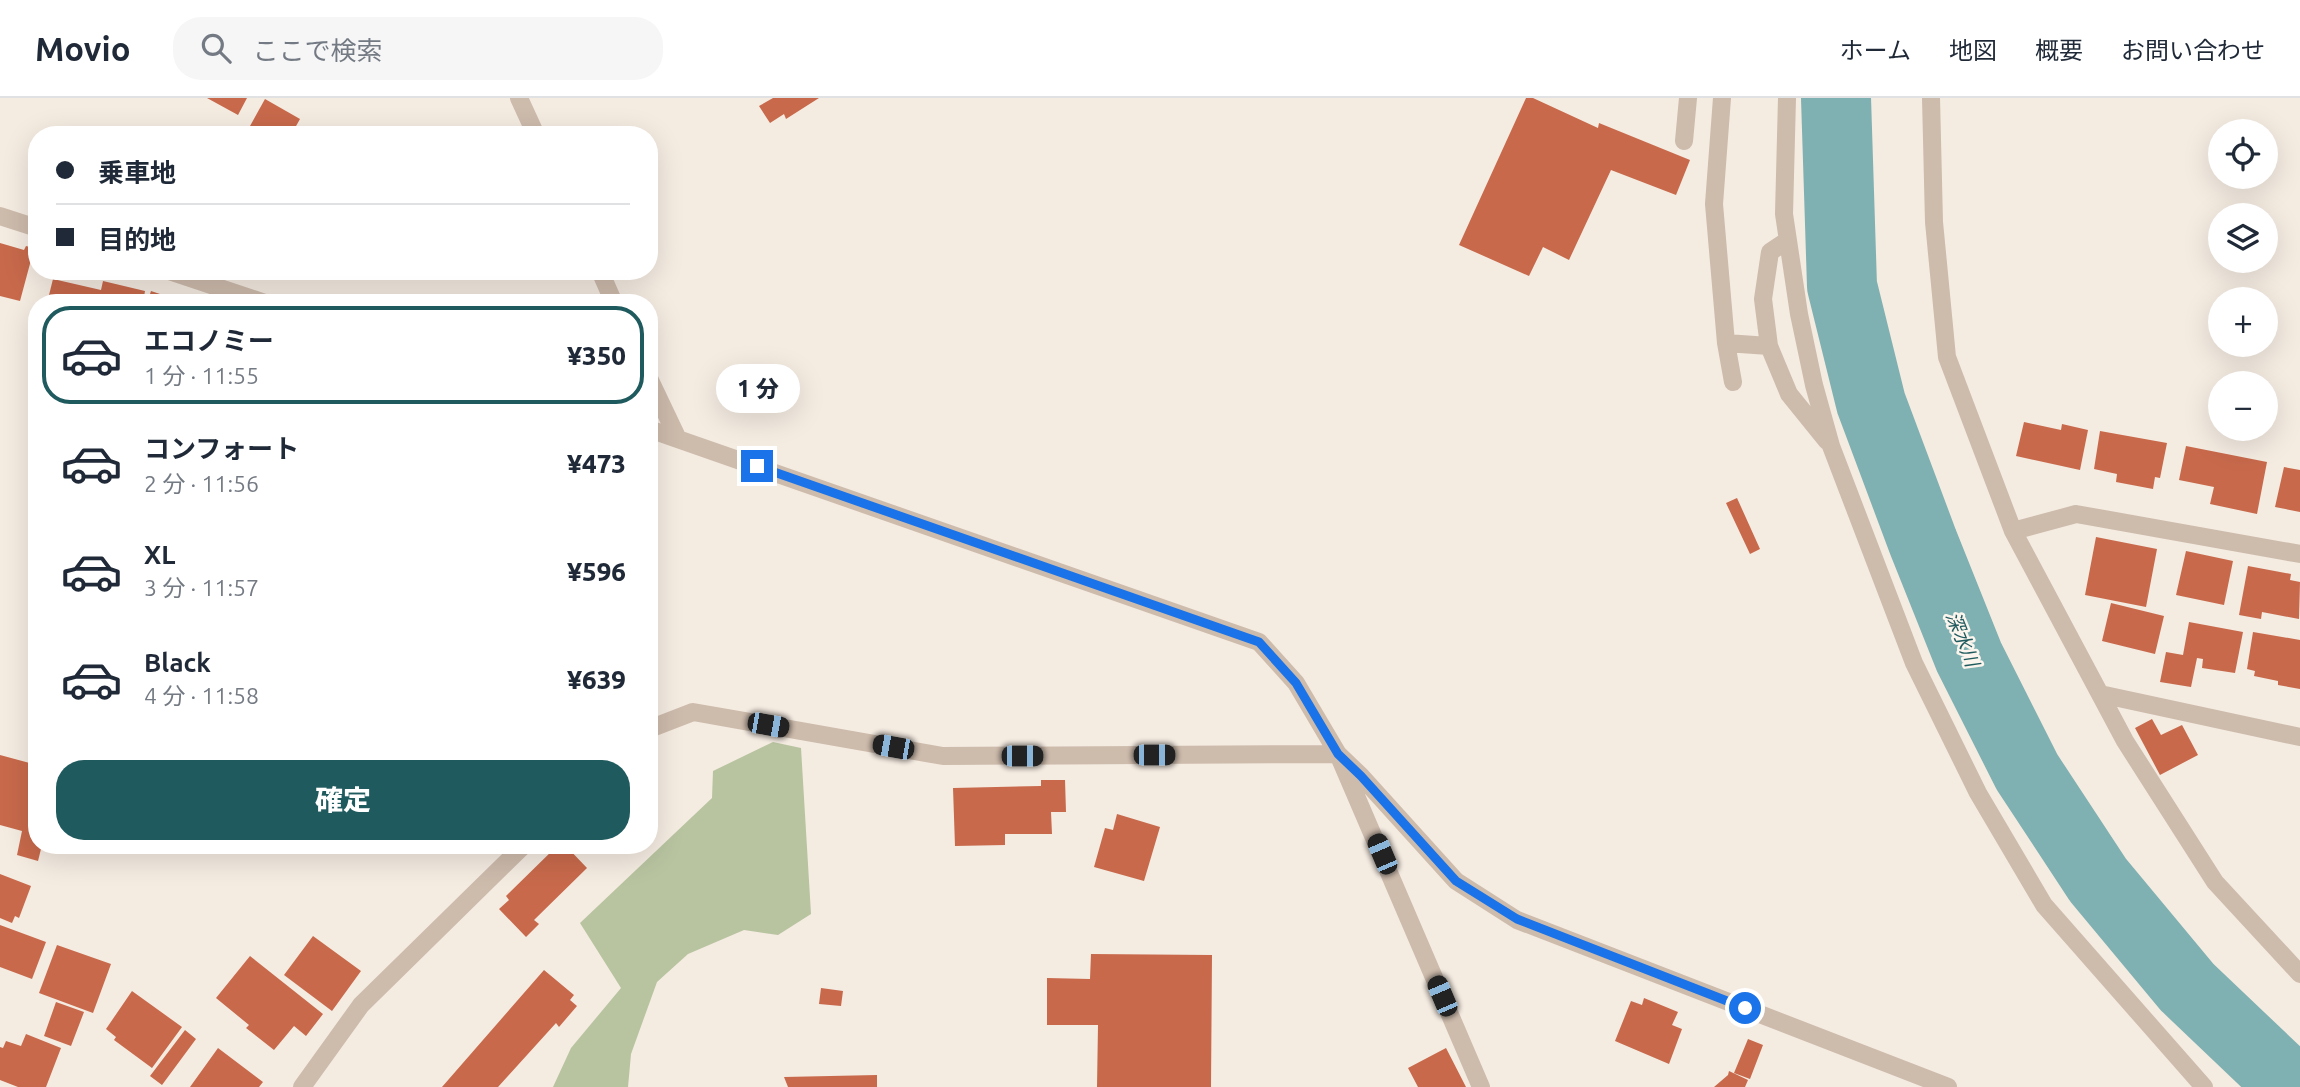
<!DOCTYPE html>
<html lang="ja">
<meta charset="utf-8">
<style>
:root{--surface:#fff;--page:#f6f6f7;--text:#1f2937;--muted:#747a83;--line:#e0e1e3;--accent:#1f5a5e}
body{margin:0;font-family:Ubuntu,"Noto Sans JP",sans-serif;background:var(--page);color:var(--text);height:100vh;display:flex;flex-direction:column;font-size:26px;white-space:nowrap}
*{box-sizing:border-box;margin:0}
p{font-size:23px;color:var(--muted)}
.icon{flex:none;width:38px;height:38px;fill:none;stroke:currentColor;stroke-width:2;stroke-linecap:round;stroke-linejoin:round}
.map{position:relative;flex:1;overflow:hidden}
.sheet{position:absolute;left:28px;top:196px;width:630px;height:560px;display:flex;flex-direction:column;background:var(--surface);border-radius:28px;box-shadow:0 7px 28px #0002}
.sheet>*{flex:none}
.banner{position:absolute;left:28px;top:28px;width:630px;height:154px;border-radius:28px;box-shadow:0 7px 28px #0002;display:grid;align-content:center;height:154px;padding:0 28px;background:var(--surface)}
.tools{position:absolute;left:2208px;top:21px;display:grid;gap:14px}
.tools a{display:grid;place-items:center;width:70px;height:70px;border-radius:50%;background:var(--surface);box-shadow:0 7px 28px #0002;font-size:35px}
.end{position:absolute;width:32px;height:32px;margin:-16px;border:9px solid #1a73e8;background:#fff;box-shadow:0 0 0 4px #fff}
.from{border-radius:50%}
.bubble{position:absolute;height:49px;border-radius:24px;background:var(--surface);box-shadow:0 7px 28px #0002;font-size:23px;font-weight:800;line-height:49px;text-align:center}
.car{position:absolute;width:21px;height:42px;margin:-21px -10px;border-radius:9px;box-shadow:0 0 5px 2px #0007;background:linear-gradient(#222 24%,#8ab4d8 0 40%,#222 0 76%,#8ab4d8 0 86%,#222 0)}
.banner b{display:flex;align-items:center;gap:24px;height:66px;font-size:26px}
.banner b+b{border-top:2px solid var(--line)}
.banner i{width:18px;height:18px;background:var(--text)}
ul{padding:12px 0 0;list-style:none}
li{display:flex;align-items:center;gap:21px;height:98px;margin:0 14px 10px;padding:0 14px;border:4px solid transparent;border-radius:28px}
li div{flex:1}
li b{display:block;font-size:26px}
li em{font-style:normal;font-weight:800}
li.selected{border-color:var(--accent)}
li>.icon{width:63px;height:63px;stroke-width:1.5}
.button{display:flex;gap:14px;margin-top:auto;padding:14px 28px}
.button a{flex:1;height:80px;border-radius:28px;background:var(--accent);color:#fff;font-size:28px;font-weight:800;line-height:80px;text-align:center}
header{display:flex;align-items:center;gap:42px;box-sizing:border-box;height:98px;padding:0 35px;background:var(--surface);border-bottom:2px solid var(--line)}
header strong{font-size:33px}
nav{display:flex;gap:38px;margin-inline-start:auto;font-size:24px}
.search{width:490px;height:63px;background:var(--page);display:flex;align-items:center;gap:18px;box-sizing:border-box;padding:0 24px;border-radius:28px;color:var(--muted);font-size:26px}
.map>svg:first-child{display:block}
.green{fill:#b8c4a0}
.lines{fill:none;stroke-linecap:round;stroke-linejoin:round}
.river{stroke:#7fb0b2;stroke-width:70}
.building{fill:#c8694b}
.minor{stroke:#cdbbac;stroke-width:18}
.route{stroke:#1a73e8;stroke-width:9}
.labels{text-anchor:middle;stroke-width:5;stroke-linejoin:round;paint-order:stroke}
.water-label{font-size:19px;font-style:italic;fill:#1f5a5e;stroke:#fbf5ee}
</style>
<header>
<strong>Movio</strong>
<div class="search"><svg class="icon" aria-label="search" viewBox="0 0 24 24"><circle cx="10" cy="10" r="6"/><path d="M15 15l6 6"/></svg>ここで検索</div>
<nav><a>ホーム</a><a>地図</a><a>概要</a><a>お問い合わせ</a></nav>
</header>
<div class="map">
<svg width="2300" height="989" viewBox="0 0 2300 989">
<rect width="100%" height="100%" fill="#f4ebe1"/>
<path class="green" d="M773,644L801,650L811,816L778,837L744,832L688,856L657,884L631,956L628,989H553L571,950L621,890L580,825L712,700L713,673Z"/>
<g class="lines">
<path class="river" d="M1836,0L1842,188L1871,305L1923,444L1969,559L2027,674L2098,782L2187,889L2292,989"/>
</g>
<path class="building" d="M207,0H247L238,17Z
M773,0H819L786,21L784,16L770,25L759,8Z
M1526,0H1533L1598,30L1599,25L1690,62L1676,97L1611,72L1569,162L1543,149L1529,178L1459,147Z
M265,1L300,21L291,37H245Z
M0,145L24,152L26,148L37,151V164L31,162L20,203L0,198Z
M53,181L101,192L103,183L145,193L143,205H47Z
M151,193L166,198L163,205L148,202Z
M2024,324L2061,332L2062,326L2088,332L2080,372L2016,358Z
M2100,333L2167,345L2160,380L2155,379L2153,391L2116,384L2117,376L2094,371Z
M2186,348L2267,364L2257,416L2210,406L2214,389L2179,382Z
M2284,369L2300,372V414L2275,409Z
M1737,400L1760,451L1750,456L1726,405Z
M2096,439L2157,451L2146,509L2085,497Z
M2186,453L2233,463L2224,507L2176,497Z
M2248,468L2291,476L2290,482L2300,484L2299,521L2262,514L2261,521L2239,517Z
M2111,505L2164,518L2155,556L2102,543Z
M2189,524L2243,534L2235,575L2202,570L2203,561L2197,560L2191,589L2160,584L2166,554L2183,557Z
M2253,534L2300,542V591L2278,587V583L2254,578L2255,573L2247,571Z
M2152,621L2161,637L2182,627L2198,657L2160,677L2135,630Z
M0,657L37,667V747H42L38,763L17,757L22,733L0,727Z
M1041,682H1065L1066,714H1051L1052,736H1005V747L955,748L953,690L1041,688Z
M1117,716L1160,729L1144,783L1094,769L1105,730L1113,732Z
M558,747H565L587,770L534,822L539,826L526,839L499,811L509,802L506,798Z
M0,776L31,788L19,820L15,818L12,825L0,820Z
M0,827L46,844L32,881L0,869Z
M313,838L361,873L332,913L284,877Z
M57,847L111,866L93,915L39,895Z
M1091,856L1212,857L1211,989H1097L1098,927H1047V880L1090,881Z
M250,858L323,916L306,938L294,928L274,952L246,930L249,927L216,900Z
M544,872L574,897L570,902L577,908L559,929L556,925L498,989H442Z
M821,890L843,893L841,908L819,906Z
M132,893L182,929L152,970L114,942L116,939L106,931Z
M1644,900L1678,914L1672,927L1682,931L1669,966L1615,943L1631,903L1642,907Z
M56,904L84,914L71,948L44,938Z
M185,932L196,941L162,987L150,978Z
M26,936L61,950L46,989H18L0,982V949L3,950L6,943L21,948Z
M1748,941L1763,947L1750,981L1734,975Z
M218,950L263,984L259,989H190Z
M1446,950L1466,989H1418L1408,970Z
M1729,973L1748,982L1745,989H1714L1728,977Z
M877,977V989H788L784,979Z"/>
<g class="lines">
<path class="minor" d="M519,0L536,37
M1722,0L1714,106L1726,245L1769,248
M1787,0L1784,116L1799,216L1814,287L1831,348L1914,565L1978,695L2044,807L2204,989
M1931,0L1934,124L1947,259L2013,433L2125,643L2215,784L2300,876
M1684,43L1688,0
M0,118L37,130
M1788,142L1770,154L1763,201L1769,248L1789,296L1827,343
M169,173L265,205
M600,173L614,205
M1726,245L1733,284
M649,280L678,341
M649,331L1259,544L1296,585L1338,656L1481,989
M2013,433L2076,416L2300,456
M2100,596L2300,639
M649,631L693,614L943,658L1338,656L1361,678L1456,783L1517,822L1948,989
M302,989L361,907L524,747"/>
</g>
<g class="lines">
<path class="route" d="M757,368L1259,544L1296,585L1338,656L1361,678L1456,783L1517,821L1745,910"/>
</g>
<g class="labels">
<g class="water-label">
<text transform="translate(1963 541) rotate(68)" y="7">深水川</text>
</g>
</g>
</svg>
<div class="tools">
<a><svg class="icon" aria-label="locate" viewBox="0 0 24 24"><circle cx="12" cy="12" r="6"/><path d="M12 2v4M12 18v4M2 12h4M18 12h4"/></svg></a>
<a><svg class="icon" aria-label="layers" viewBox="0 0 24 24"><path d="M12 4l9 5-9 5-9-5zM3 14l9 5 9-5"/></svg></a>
<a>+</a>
<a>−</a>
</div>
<i class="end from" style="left:1745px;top:910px"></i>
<i class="end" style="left:757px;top:368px"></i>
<div class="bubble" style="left:716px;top:266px;width:84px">1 分</div>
<i class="car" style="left:768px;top:627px;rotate:100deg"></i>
<i class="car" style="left:893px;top:649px;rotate:280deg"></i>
<i class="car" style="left:1154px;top:657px;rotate:90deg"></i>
<i class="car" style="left:1022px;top:658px;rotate:90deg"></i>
<i class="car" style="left:1382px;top:756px;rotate:337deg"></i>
<i class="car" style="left:1442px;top:898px;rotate:337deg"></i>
<div class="banner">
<b><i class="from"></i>乗車地</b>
<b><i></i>目的地</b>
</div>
<section class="sheet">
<ul>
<li class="selected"><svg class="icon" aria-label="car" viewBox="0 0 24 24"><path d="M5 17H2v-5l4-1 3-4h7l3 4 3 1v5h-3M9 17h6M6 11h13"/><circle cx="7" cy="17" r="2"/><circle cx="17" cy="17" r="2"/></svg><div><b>エコノミー</b><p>1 分 · 11:55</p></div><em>¥350</em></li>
<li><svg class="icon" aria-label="car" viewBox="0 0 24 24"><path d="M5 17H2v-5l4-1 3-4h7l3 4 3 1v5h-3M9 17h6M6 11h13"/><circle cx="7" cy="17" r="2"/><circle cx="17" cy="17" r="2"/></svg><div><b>コンフォート</b><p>2 分 · 11:56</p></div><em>¥473</em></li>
<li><svg class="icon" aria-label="car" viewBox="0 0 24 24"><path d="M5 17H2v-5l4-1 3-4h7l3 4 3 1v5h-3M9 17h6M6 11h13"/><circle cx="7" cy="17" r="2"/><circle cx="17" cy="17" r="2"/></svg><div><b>XL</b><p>3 分 · 11:57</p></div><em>¥596</em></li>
<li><svg class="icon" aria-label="car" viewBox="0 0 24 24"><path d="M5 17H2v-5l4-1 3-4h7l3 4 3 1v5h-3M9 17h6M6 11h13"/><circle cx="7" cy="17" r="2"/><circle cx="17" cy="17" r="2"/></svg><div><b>Black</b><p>4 分 · 11:58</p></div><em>¥639</em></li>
</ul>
<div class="button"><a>確定</a></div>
</section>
</div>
